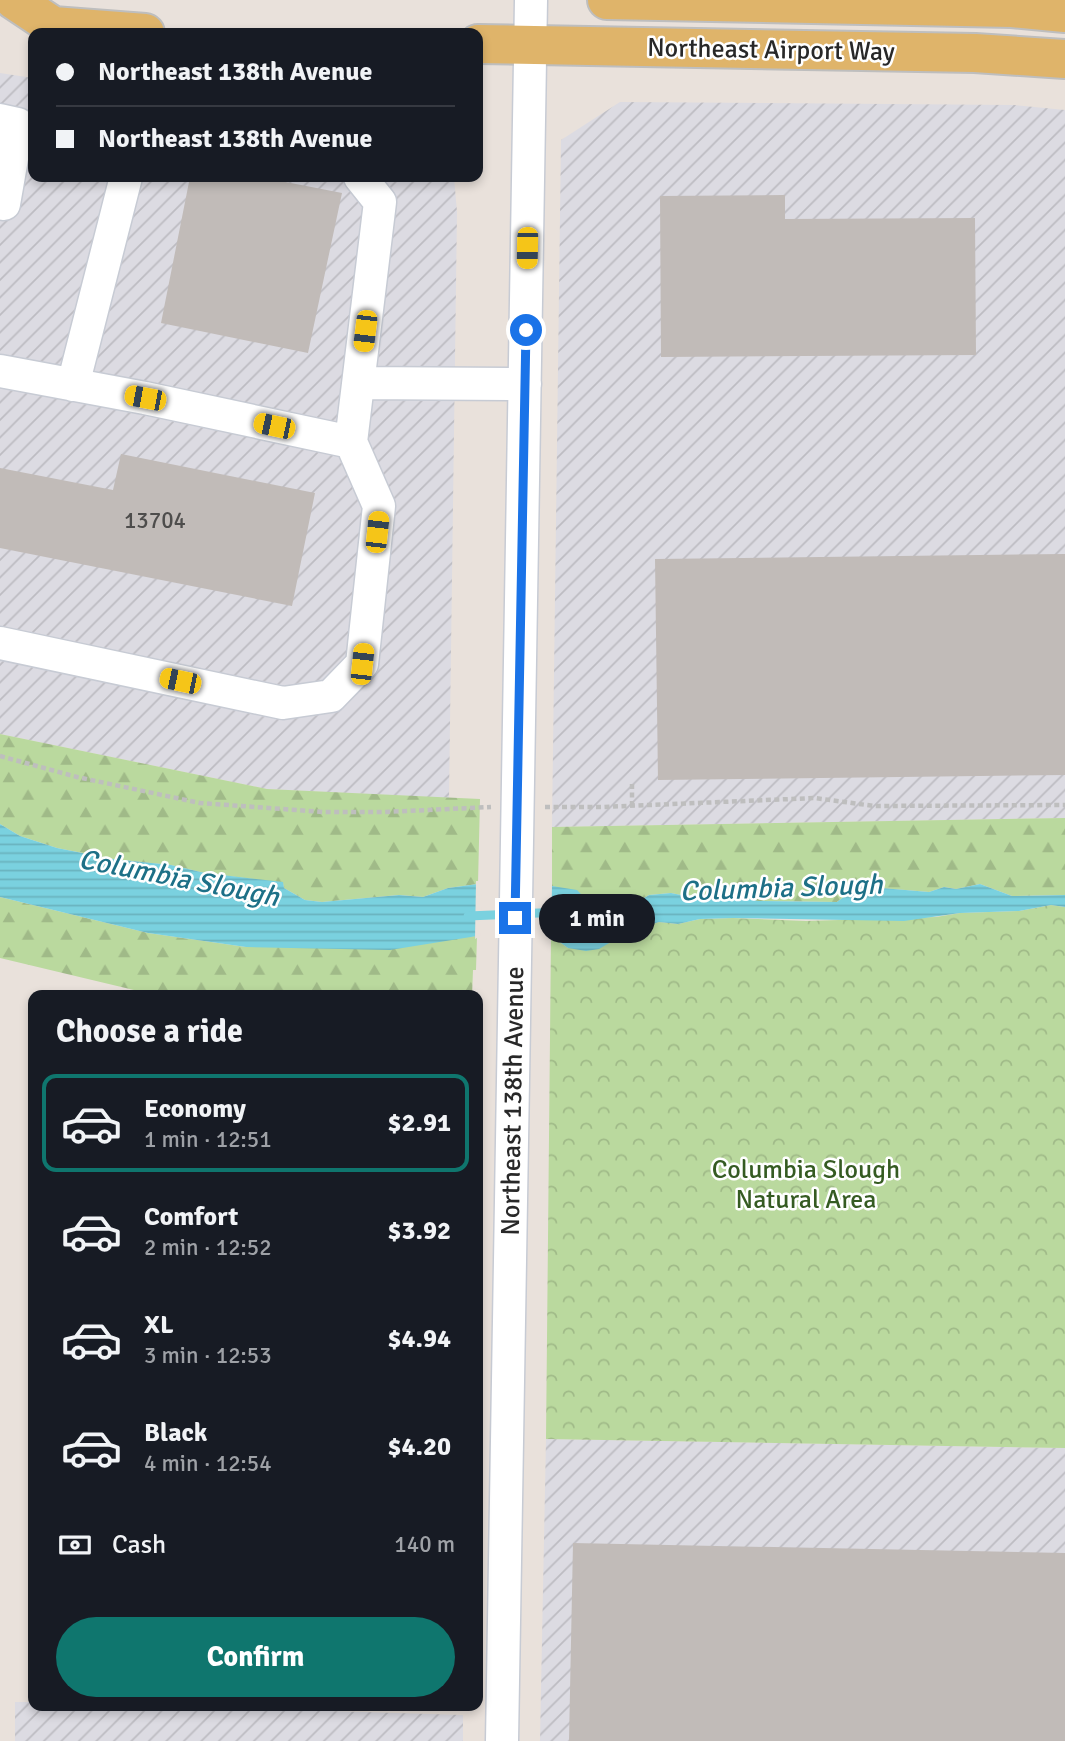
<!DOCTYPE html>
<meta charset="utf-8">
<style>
:root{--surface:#171b24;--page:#20242c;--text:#f1f3f6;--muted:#9ea1a6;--line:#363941;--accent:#0f766e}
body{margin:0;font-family:Signika,sans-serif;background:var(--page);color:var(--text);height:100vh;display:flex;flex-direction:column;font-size:26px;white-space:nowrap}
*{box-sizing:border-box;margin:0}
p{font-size:23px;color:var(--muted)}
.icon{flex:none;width:38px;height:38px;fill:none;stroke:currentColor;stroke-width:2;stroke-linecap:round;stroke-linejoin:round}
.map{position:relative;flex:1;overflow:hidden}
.details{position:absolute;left:28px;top:990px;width:455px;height:721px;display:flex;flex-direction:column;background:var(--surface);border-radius:14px;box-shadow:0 4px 10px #0003}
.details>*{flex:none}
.guide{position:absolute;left:28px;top:28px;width:455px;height:154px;border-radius:14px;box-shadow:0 4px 10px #0003;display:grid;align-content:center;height:154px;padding:0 28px;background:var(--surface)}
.end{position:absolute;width:32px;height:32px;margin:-16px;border:9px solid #1a73e8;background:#fff;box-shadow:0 0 0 4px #fff}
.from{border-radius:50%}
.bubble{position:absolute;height:49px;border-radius:24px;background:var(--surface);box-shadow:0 4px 10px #0003;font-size:23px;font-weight:800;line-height:49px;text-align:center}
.car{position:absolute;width:21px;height:42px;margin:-21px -10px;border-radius:9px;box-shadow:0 0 5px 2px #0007;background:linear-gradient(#f5c518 24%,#345 0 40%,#f5c518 0 76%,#345 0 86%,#f5c518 0)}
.guide b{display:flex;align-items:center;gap:24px;height:66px;font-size:26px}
.guide b+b{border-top:2px solid var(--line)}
.guide i{width:18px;height:18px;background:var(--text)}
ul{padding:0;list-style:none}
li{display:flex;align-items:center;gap:21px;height:98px;margin:0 14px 10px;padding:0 14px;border:4px solid transparent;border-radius:14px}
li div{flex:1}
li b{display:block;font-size:26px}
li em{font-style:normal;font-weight:800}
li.current{border-color:var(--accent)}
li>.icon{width:63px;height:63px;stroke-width:1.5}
h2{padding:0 28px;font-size:32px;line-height:84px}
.pay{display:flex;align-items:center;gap:18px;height:77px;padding:0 28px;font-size:26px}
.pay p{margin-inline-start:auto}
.action{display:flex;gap:14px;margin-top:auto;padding:14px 28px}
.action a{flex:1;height:80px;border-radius:42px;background:var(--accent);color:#fff;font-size:28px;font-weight:800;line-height:80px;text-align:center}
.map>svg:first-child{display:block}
.industrial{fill:url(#industrial-furrows)}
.forest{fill:url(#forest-firs)}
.park{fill:url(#park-crowns)}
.water{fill:url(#water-rules)}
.pier{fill:#e9e1db}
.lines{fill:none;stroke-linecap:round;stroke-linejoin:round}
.stream{stroke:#7ad1df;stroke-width:9}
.building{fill:#c1bbb8}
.minor-casing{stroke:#c7cbd4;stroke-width:35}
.major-casing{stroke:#bebebe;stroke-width:42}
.path{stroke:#bebebe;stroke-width:4.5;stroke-dasharray:5 3.5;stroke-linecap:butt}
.minor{stroke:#fff;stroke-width:32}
.major{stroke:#dfb46a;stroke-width:38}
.route{stroke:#1a73e8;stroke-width:9}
.labels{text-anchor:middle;stroke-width:5;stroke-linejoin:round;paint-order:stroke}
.number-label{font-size:23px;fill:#4e4d4c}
.street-label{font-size:26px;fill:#282828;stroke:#fff}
.park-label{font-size:26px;fill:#355b22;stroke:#fff}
.water-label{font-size:28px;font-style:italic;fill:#1d7087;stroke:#fff}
</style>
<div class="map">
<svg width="1065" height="1741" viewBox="0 0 1065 1741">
<defs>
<pattern id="industrial-furrows" width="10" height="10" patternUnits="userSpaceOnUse" patternTransform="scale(1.75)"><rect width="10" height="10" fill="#dcdbe2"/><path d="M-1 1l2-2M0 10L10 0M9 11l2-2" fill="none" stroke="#bdbcc2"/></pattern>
<pattern id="forest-firs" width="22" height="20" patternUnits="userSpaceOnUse" patternTransform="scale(1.75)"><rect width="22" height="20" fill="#bad99e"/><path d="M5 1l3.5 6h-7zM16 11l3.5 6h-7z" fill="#a0ba88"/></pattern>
<pattern id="park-crowns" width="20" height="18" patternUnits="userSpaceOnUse" patternTransform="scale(1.75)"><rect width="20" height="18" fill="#bad99e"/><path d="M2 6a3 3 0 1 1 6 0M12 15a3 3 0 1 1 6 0" fill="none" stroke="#a0ba88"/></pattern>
<pattern id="water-rules" width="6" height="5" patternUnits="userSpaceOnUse" patternTransform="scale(1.75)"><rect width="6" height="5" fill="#7ad1df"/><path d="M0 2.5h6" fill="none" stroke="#6ab3bf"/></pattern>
</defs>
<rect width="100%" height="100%" fill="#e9e1db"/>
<path class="industrial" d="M0,73L33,78V177H454L457,212L449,798L267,789L0,734Z
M620,102L1014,105L1065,110V818L552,827L561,140Z
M546,1439L1065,1448V1741H540Z
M15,1702H33V1706H164L463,1715V1741H15Z"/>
<path class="forest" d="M0,734L267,789L480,799L478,884L448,888L423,897L399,895L322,902L305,900L284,888L283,883L205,873L171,865L113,859L57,848L20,836L0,824Z
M1065,818V895L1012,896L980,884L956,889L944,887L929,892L858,886L837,902L758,901L743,898L701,899L671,893L649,895L641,900H603L584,897L552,886V827Z
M0,897L148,933L246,947L477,936L476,970H473L472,996H159L0,958Z"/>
<path class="park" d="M1051,905L1065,907V1448L546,1439L551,936L568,948H599L628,932L659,922L678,924L700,919L733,918L806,921L936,917L960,913L1019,911Z"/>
<path class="water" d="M0,824L20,836L57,848L113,859L171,865L205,873L283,882L284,888L305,900L322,902L399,895L423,897L448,888L478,884L477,936L390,950L246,947L148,933L0,897Z
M980,884L1012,896L1065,895V907L1051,905L1019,911L960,913L904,921L733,918L700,919L678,924L659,922L628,932L599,949L586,951L568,948L551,936L552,886L577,890L584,897L603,900H641L649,895L671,893L701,899L743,898L758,901L837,902L858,886L929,892L944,887L956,889Z"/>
<path class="pier" d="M476,881H480L482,884L480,936L475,939Z"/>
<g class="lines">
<path class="stream" d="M468,916L563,912"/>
</g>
<path class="building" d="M190,177H260L342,193L308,353L161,323Z
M785,195V219L975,218L976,355L661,357L660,196Z
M121,454L315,493L292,606L0,548V468L113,490Z
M1065,554V775L658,780L655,559Z
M573,1543L1065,1553V1741H569Z"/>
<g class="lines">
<defs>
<path id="minor" d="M0,120L18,124L4,204L0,203
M0,371L145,398L351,442L379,506L362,664L331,696L283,703L0,643
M359,383L525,384
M73,385L126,177
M351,442L380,202L360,177
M502,1741L531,0"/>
<path id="major" d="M14,0L53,26L145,33
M607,0L1012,8L1065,13
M478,44L975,53L1065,59"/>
</defs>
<use href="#minor" class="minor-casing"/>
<use href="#major" class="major-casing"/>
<path class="path" d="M0,756L77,777L200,803L323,812H385L491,807
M632,806V781
M545,807H602L815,798L874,806L1065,805"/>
<use href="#minor" class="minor"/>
<use href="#major" class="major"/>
</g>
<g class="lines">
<path class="route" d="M515,918L526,330"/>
</g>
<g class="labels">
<g class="number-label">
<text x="155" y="528">13704</text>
</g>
<g class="street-label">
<text transform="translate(771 49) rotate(1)" y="9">Northeast Airport Way</text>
<text transform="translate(512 1101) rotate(-89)" y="9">Northeast 138th Avenue</text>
</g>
<g class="park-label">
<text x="806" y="1178">Columbia Slough<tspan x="806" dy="30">Natural Area</tspan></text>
</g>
<g class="water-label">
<text transform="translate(179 877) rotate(11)" y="10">Columbia Slough</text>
<text transform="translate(781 887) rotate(-2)" y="10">Columbia Slough</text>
</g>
</g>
</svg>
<i class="end from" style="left:526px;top:330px"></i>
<i class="end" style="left:515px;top:918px"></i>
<div class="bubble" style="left:539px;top:894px;width:116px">1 min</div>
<i class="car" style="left:527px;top:248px;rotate:181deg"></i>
<i class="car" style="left:365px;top:331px;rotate:187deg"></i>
<i class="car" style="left:145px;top:398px;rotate:281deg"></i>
<i class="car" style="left:274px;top:426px;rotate:282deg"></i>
<i class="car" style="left:377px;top:532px;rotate:6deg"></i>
<i class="car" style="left:362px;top:664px;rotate:6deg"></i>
<i class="car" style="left:180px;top:681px;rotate:282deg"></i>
<div class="guide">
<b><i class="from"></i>Northeast 138th Avenue</b>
<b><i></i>Northeast 138th Avenue</b>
</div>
<section class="details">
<h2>Choose a ride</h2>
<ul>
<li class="current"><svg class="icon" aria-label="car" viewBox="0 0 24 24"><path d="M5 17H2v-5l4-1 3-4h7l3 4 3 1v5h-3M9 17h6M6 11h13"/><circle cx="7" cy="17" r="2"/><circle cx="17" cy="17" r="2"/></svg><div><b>Economy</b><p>1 min · 12:51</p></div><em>$2.91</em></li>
<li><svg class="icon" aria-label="car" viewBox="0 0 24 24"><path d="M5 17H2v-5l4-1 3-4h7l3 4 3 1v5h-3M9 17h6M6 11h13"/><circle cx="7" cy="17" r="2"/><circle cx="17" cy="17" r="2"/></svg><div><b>Comfort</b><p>2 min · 12:52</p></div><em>$3.92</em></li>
<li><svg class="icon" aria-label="car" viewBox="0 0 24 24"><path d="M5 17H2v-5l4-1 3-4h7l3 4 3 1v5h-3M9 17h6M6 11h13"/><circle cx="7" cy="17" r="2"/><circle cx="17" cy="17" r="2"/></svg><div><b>XL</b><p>3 min · 12:53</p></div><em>$4.94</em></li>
<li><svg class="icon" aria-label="car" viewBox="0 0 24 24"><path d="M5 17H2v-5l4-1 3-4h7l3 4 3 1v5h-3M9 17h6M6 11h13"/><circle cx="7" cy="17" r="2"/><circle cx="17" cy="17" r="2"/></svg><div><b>Black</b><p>4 min · 12:54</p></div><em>$4.20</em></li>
</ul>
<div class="pay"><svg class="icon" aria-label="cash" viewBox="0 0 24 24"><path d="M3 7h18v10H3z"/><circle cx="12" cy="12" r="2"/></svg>Cash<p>140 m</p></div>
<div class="action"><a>Confirm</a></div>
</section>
</div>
